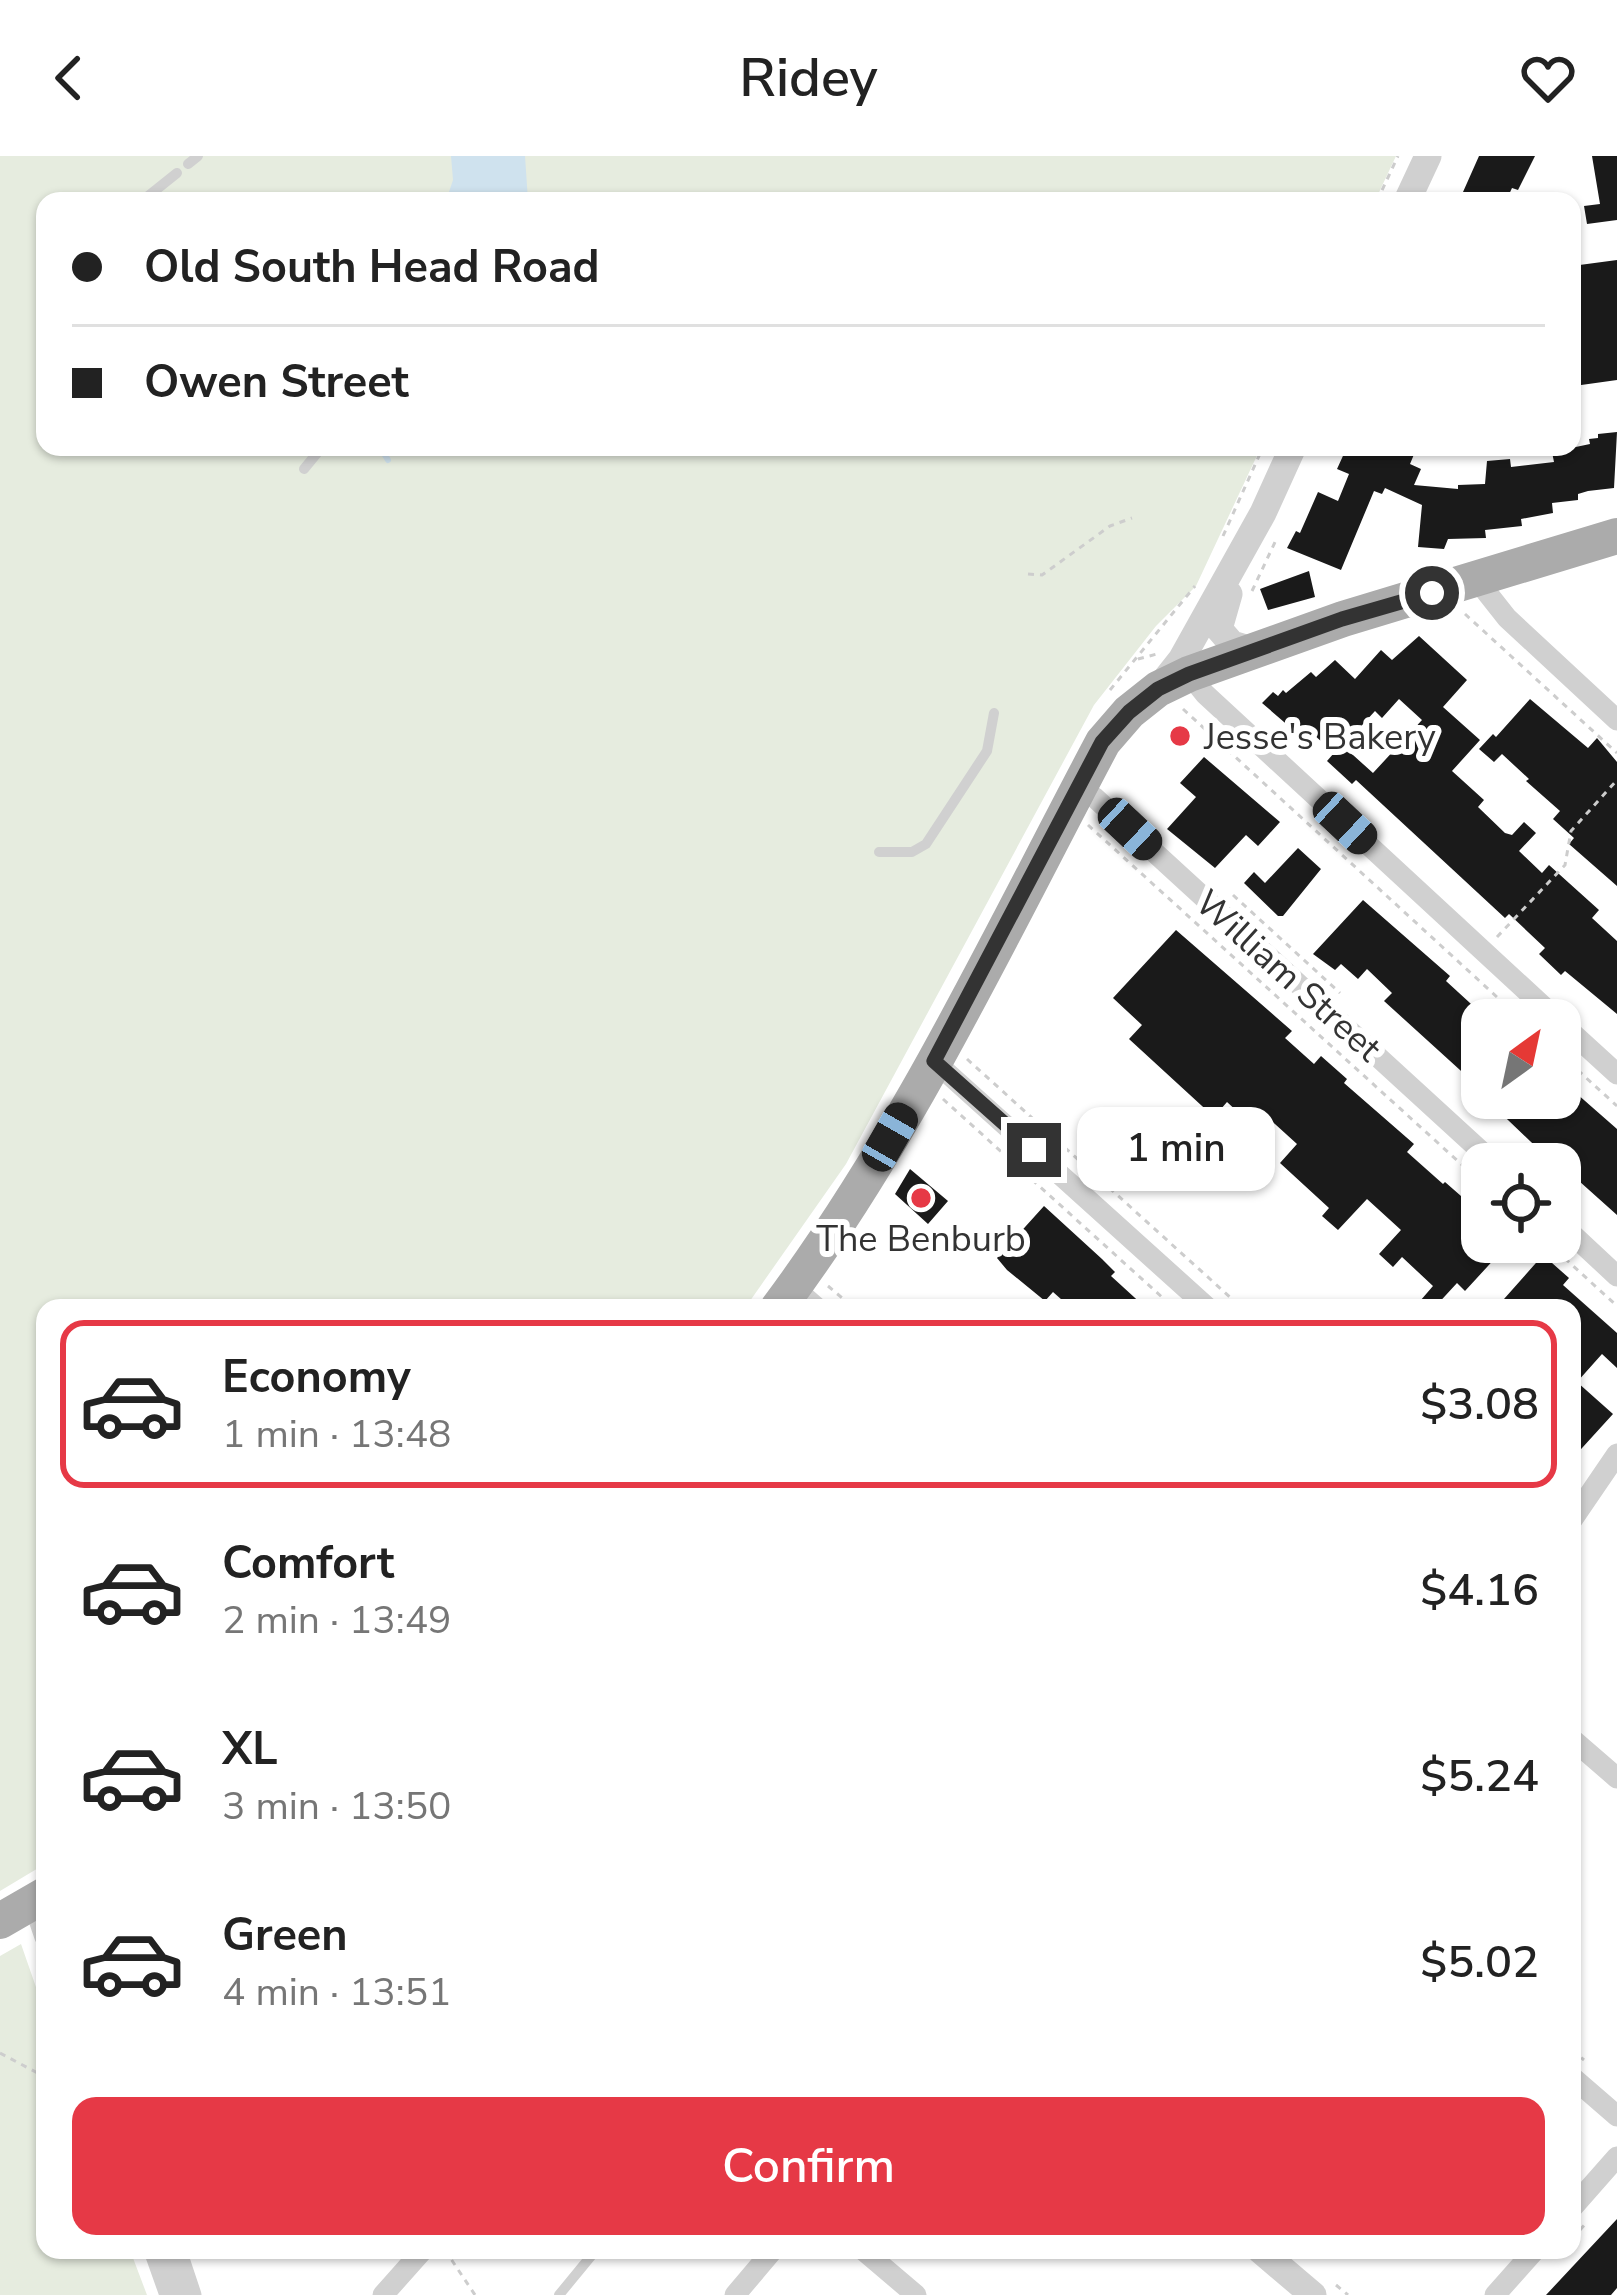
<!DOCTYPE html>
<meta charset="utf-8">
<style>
:root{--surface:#fff;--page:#f6f6f6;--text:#222;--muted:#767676;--line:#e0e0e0;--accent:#e63946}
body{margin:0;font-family:"Nunito Sans",sans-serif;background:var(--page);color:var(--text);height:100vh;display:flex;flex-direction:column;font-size:45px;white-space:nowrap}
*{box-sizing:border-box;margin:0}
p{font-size:39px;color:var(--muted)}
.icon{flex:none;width:66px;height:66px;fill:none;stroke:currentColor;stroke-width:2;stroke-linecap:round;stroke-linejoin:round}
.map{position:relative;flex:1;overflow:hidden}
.details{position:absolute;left:36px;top:1143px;width:1545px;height:960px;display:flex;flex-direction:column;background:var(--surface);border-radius:24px;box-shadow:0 3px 9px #0004}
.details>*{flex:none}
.guide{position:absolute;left:36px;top:36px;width:1545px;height:264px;border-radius:24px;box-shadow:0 3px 9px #0004;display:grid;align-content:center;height:264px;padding:0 36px;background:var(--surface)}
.needle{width:78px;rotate:33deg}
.buttons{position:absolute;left:1461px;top:843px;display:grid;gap:24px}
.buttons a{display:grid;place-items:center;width:120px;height:120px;border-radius:24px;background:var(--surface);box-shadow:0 3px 9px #0004;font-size:60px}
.end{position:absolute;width:54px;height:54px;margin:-27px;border:15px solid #333;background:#fff;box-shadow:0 0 0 6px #fff}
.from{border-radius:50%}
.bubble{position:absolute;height:84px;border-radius:24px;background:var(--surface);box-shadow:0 3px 9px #0004;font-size:39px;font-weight:600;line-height:84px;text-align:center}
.car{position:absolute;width:36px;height:72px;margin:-36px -18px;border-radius:15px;box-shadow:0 0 9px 3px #0007;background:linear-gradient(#222 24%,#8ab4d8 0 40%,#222 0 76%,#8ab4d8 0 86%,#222 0)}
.guide b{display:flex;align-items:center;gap:42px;height:114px;font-size:45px}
.guide b+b{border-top:3px solid var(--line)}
.guide i{width:30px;height:30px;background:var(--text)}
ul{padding:21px 0 0;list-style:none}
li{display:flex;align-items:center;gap:36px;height:168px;margin:0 24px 18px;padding:0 12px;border:6px solid transparent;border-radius:24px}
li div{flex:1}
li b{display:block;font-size:45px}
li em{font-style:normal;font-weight:600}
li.on{border-color:var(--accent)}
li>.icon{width:108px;height:108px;stroke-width:1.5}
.button{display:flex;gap:24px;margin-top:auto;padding:24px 36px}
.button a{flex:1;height:138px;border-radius:24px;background:var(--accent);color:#fff;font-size:48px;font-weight:600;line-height:138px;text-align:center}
header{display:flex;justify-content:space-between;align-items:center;height:156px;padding:0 36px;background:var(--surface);font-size:54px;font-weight:600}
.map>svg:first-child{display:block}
.green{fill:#e6ecdf}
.water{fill:#cfe2ee}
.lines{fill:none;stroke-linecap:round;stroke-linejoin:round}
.stream{stroke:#cfe2ee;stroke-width:6}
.building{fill:#1a1a1a;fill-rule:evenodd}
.path{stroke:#cdcdcd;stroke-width:3;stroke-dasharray:6 6;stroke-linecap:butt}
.service{stroke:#d0d0d0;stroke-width:10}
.minor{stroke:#d0d0d0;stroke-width:21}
.tertiary{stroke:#d0d0d0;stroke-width:27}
.primary{stroke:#ababab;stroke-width:36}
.route{stroke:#333;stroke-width:15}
.poi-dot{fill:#e63946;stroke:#fff;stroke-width:4.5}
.labels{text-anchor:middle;stroke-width:12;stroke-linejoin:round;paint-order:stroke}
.poi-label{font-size:36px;fill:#333;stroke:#fff;text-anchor:start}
.street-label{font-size:36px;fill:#333;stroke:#fff}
</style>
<header><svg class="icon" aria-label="back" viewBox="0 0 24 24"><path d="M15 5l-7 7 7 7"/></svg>Ridey<svg class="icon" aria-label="heart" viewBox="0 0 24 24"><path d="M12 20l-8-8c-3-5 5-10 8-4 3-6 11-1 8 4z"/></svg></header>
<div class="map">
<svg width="1617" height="2139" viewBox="0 0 1617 2139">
<rect width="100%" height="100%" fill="#fff"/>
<path class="green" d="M0,0H1396L1375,45H45V291H1261L1196,430L1156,470L1094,549L846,1008L745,1152H45V1708L0,1735Z
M21,1788L45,1857V2094H130L147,2139H0V1800Z"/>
<path class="water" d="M451,0H525L528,45H446L453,24Z"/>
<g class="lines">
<path class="stream" d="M380,291L388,304"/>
</g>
<path class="building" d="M1479,0H1535L1518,34L1512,32L1506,45H1459Z
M1592,0H1617V64L1587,68L1584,50L1600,48Z
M1617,104V224L1574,230L1572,205L1578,204L1572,110Z
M1617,276L1614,332L1588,335L1578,338V344L1552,347L1553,357L1521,363L1522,370L1485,374L1486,382L1448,383L1444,393L1418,391L1422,349L1385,332L1382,338L1374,335L1341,414L1287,392L1296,375L1300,377L1318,336L1338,345L1349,318L1337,313L1347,291H1403L1415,296L1410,308L1421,313L1414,329L1458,333V329L1485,328L1487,305L1510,303L1511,311L1554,306L1552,296L1590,288L1589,283L1598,282V278Z
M1309,415L1315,441L1268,454L1260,433Z
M1419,480L1467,524L1443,551L1480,584L1452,615L1484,644L1478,651L1505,677L1512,679L1524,666L1536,677L1519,695L1542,717L1549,709L1599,754L1592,762L1617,785V858L1565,815L1561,819L1539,798L1545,792L1509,758L1505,762L1356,624L1352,628L1327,605L1334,597L1312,577L1305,584L1262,547L1273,536L1278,540L1283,534L1286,537L1311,516L1316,521L1335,504L1355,523L1381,494L1392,504ZM1399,543L1422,564L1373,617L1343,590L1375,555L1382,562Z
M1530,543L1588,592L1597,582L1617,606V730L1569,688L1574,682L1553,663L1560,655L1526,625L1529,623L1502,598L1494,606L1479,593L1493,578L1496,581Z
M1204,601L1280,666L1258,690L1246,679L1215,712L1167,673L1196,641L1180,627Z
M1298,692L1321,713L1283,760H1278L1244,727L1254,716L1265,727Z
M1363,744L1450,820L1446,825L1482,858V934L1384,845L1392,837L1367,813L1358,823L1341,808L1335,814L1313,798Z
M1176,774L1292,875L1285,882L1314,908L1321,900L1347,923L1344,927L1414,988L1407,996L1443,1028L1445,1026L1469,1047L1472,1043L1482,1052V1086H1510L1465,1135L1457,1127L1434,1152H1414L1433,1130L1402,1101L1393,1111L1379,1098L1401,1074L1367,1043L1338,1074L1322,1060L1329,1052L1280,1007L1297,988L1264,958L1253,970L1227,946L1214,961L1129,883L1142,869L1113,842Z
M1560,923L1617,973V1059L1560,1008H1554L1485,942H1560Z
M910,1013L948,1045L928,1068L895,1038Z
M1044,1050L1102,1103L1115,1116L1111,1120L1146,1152H1071L1053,1136L1045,1145L1007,1114L997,1102Z
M1543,1099L1569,1122L1563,1129L1617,1177V1212L1602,1198L1577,1226L1613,1258L1572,1303V1152H1496Z
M1617,2063V2132L1611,2139H1546Z"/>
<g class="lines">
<path class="path" d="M1377,45L1398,0
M1223,380L1263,291
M1028,418L1042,419L1110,370L1132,362
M1252,435L1276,384
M1465,458L1617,597
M1138,503L1157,498
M1110,534L1195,430
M1183,553L1522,864
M1088,669L1482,1027
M1233,739L1340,837
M1497,781L1565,709L1571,675L1617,624
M1560,898L1617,950
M967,903L1242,1152
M943,943L1174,1152
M1510,994L1525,1008
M1560,1039L1572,1050
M1547,1086L1617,1150
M828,1130L854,1152
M1572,1894L1584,1904
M0,1897L45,1921
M1572,2083L1587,2066
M445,2094L475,2139
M1555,2102L1562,2094
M1336,2129L1348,2139"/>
<path class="service" d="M188,8L198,0
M147,41L177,17
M304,313L322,291
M879,696H912L926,688L987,595L994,557
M41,1361L45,1360
M559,2139L596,2094"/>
<path class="minor" d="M1477,424L1507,462L1617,564
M1189,518L1205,538L1558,864
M1080,633L1094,641L1495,1008
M1560,866L1617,918
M934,905L1208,1152
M1560,1067L1617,1120
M793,1131L817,1152
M1572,1364L1617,1298
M1572,1583L1617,1622
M33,1746L45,1781
M1572,1921L1617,1960
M1572,2052L1617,2001
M154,2094L170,2139
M176,2094L191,2139
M863,2094L916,2139
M383,2139L423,2094
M735,2139L773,2094
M1495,2139L1535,2094"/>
<path class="tertiary" d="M1407,45L1428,0
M1229,438L1219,473L1232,488L1252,494
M1162,528L1181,504L1263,357L1293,291
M1260,2094L1313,2139"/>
<path class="primary" d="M778,1152C908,978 1001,778 1103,586L1129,556L1158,533L1189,518L1343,463L1617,380
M0,1765L45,1739"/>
</g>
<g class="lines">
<path class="route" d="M1034,994L934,905L1102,586L1129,556L1158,533L1189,518L1342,463L1432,437"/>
</g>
<g class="poi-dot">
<circle cx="1180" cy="580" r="12"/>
<circle cx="921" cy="1042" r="12"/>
</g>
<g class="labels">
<g class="poi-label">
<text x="1204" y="593">Jesse's Bakery</text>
<text x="921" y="1095" text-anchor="middle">The Benburb</text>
</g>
<g class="street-label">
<text transform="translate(1289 819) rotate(42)" y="13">William Street</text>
</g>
</g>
</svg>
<div class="buttons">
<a><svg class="needle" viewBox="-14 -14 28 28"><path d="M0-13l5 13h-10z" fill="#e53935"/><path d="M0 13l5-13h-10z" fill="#767676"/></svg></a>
<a><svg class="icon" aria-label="locate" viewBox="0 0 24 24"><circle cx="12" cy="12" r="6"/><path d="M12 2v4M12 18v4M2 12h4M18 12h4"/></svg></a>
</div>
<i class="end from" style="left:1432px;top:437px"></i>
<i class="end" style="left:1034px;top:994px"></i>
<div class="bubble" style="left:1077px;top:951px;width:198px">1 min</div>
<i class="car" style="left:1345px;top:667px;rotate:133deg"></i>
<i class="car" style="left:1130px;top:673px;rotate:133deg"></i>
<i class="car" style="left:890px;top:981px;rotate:30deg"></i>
<div class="guide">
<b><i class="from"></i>Old South Head Road</b>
<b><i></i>Owen Street</b>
</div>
<section class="details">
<ul>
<li class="on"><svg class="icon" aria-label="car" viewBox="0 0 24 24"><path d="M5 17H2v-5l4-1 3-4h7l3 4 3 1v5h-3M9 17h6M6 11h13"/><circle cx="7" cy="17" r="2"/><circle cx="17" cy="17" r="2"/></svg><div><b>Economy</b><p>1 min · 13:48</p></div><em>$3.08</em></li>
<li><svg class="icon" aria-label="car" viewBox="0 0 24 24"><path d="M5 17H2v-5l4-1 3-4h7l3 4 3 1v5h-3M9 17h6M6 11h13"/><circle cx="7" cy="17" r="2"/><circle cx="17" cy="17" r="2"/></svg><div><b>Comfort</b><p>2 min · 13:49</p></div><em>$4.16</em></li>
<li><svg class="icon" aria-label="car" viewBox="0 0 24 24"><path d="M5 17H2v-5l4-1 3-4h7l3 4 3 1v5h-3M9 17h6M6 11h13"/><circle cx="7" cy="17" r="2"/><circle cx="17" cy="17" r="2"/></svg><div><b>XL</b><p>3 min · 13:50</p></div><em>$5.24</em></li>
<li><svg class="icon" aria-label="car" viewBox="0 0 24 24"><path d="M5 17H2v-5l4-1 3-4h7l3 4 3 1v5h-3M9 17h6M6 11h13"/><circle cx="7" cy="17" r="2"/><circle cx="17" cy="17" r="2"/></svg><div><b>Green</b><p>4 min · 13:51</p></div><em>$5.02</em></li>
</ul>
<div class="button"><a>Confirm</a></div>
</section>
</div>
